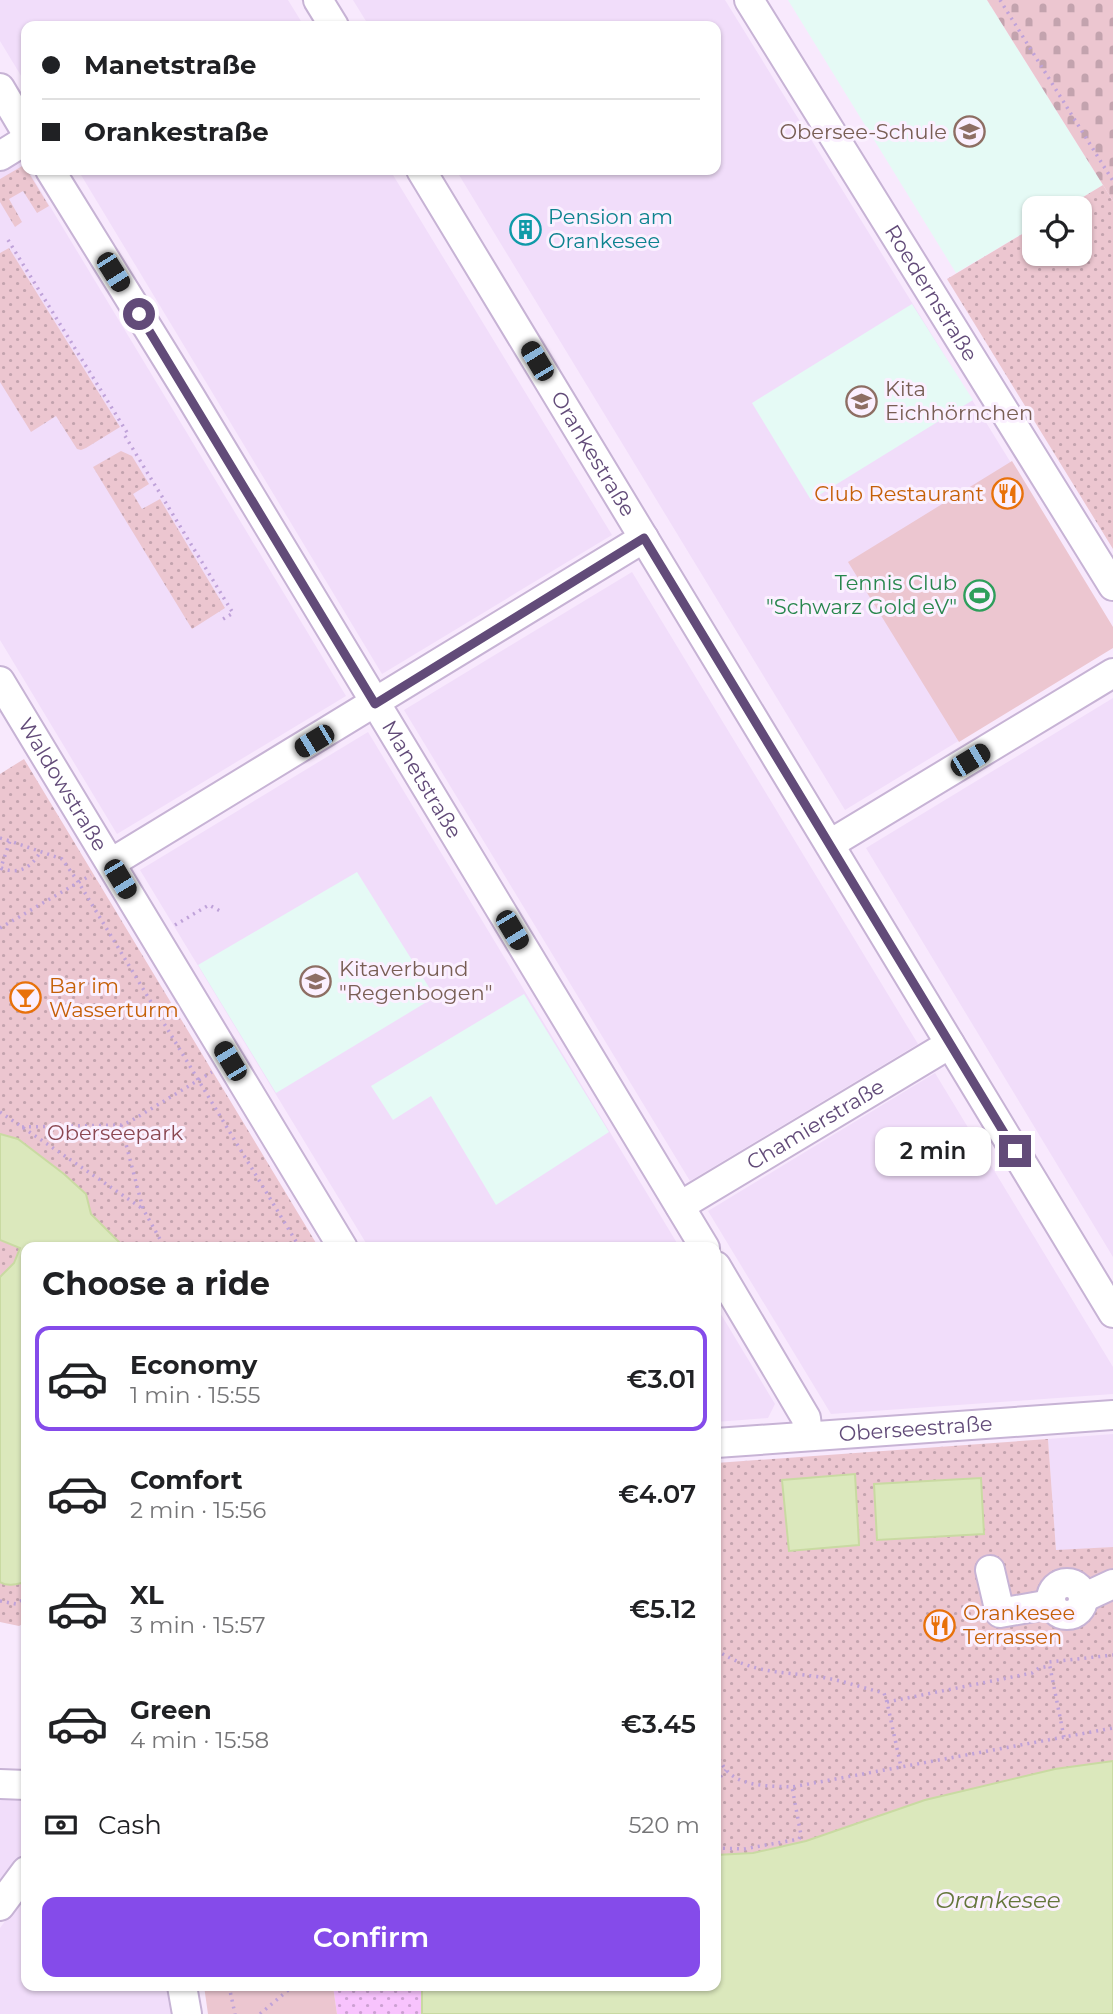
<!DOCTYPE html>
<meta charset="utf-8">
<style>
:root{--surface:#fff;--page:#f2f2f2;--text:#202124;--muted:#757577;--line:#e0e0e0;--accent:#854bea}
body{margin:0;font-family:Montserrat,sans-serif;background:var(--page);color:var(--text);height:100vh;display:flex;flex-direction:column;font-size:26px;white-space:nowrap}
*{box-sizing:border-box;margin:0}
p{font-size:23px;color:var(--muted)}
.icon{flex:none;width:38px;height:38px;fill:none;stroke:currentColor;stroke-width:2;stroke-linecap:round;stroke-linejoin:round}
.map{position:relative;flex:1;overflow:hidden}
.drawer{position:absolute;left:21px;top:1242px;width:700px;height:749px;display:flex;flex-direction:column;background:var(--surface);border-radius:14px;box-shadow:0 2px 5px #0004}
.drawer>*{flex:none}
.guide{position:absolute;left:21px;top:21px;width:700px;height:154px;border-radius:14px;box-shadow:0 2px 5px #0004;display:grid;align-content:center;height:154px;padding:0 21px;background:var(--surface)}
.controls{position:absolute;left:1022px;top:196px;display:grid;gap:14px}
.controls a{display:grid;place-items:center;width:70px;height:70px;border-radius:14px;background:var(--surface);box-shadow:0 2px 5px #0004;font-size:35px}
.end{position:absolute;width:32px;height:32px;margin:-16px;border:9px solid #624b79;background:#fff;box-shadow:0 0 0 4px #fff}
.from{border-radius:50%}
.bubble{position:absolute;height:49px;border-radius:14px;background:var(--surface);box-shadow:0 2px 5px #0004;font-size:23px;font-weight:600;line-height:49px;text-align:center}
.car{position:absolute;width:21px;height:42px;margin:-21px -10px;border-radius:9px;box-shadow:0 0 5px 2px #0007;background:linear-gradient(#222 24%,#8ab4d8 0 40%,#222 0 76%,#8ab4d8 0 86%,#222 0)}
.guide b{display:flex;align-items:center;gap:24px;height:66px;font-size:26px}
.guide b+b{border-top:2px solid var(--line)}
.guide i{width:18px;height:18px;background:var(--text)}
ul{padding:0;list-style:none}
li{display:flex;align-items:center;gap:21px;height:105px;margin:0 14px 10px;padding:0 7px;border:4px solid transparent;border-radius:14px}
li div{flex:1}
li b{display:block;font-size:26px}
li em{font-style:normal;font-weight:600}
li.selected{border-color:var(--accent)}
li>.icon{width:63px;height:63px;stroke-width:1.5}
h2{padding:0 21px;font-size:32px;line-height:84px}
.pay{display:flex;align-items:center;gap:18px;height:77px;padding:0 21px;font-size:26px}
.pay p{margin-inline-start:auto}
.primary-button{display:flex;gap:14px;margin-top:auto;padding:14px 21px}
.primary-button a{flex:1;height:80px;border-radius:14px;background:var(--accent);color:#fff;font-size:28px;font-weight:600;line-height:80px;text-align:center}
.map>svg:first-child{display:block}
.residential{fill:#f1ddfa}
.education{fill:#e5faf5}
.green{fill:url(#green-dots)}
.sand{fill:url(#sand-dots)}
.cemetery{fill:url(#cemetery-stones)}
.pitch{fill:#ecc6d0}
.water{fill:#dbe8bc;stroke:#c9daa2;stroke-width:2}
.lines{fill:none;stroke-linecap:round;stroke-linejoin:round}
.minor-casing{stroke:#c7b3d5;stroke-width:32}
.path{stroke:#bfa2d9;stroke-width:3.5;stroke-dasharray:2 5;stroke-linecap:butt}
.minor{stroke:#fff;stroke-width:28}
.route{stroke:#624b79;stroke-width:9}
.labels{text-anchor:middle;stroke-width:6;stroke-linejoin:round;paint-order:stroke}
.education-label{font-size:21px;fill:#785e54;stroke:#fbf0ff;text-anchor:start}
.culture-label{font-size:21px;fill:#0d838f;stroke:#fbf0ff;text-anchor:start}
.street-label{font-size:21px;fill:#624b79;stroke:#fbf0ff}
.food-label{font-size:21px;fill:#c56008;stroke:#fbf0ff;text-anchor:start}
.leisure-label{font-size:21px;fill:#27864d;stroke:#fbf0ff;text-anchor:end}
.park-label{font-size:21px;fill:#8b4852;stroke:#fbf0ff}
.water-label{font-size:23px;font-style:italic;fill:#64763a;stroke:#fbf0ff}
</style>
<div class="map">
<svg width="1113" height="2014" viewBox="0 0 1113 2014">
<defs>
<pattern id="green-dots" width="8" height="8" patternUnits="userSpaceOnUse" patternTransform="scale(1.75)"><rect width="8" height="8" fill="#ecc6d0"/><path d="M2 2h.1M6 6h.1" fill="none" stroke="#c3a3ae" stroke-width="1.8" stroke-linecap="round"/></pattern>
<pattern id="sand-dots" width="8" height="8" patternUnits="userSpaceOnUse" patternTransform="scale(1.75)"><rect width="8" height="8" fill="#f8c3fd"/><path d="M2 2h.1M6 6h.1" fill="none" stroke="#cca0d2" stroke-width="1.8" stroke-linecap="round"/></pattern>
<pattern id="cemetery-stones" width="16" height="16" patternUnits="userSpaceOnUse" patternTransform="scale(1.75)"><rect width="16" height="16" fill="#ecc6d0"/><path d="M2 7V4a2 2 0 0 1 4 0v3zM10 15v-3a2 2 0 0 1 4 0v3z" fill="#c3a3ae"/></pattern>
</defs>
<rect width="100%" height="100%" fill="#f8e9fd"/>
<path class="residential" d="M0,0H288L304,26H26V84L0,41Z
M353,0H725L1113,628V647L845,810L456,170H716V26H369Z
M21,159L26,170H28L346,696L117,834L0,640V172Z
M78,170H390L612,535L382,674Z
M632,572L918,1044L690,1181L404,710Z
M1113,698V1257L866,848Z
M368,732L680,1248H369L140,870Z
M935,1073L1113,1367V1394L831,1414L708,1211Z
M716,1306L775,1404L768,1418L716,1422Z
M1113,1434V1547L1056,1551L1048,1439Z
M0,1794L26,1797V1858L0,1893Z
M26,1893V1986H172L177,2014H0V1928Z"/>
<path class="education" d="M788,0H987L1103,185L1065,208H1034V227L956,273Z
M912,304L973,400L811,500L752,403Z
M357,872L435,997L276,1093L198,965Z
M524,994L609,1132L496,1205L431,1096L393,1120L371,1086Z"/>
<path class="green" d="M24,165L49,206L37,213L23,191L9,199L22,222L15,227L0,202V179Z
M1103,185L1113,201V549L947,279L1034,227V254H1080V208H1065Z
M9,248L120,427L86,448L81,450L77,449L56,416L31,432L0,382V253Z
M121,451L132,456L149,484L133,494L142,509L160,499L225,608L192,629L93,467Z
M24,759L319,1248H26V1622L19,1626L0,1622V774Z
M1048,1439L1056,1550L1113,1547V1761L1055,1769L925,1800L806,1841L753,1853L716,1855V1463Z"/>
<path class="sand" d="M333,1986H422V2014H337Z"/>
<path class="cemetery" d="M987,0H1113V201L1103,185Z"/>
<path class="pitch" d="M1012,461L1113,627V648L959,742L848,562Z
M204,1986H333L337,2014H208Z"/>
<path class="water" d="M0,1134L18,1139L64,1174L86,1194L91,1214L125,1248H26V1582C17,1584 8,1587 0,1582V1277L14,1263L20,1248L0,1240Z
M855,1474L859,1545L789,1551L782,1480Z
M981,1478L984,1534L877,1540L874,1484Z
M1113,1761V2014H422V1986H716V1855L753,1853L806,1841L925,1800L1055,1769Z"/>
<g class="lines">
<defs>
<g id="minor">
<path d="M318,0L334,26"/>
<path id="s1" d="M749,0L1113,586"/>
<path d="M0,88L26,132"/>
<path d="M0,156L26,140"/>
<path id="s2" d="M50,170L190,396L705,1248"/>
<path id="s3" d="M421,170L1113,1313"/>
<path id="s4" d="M0,681L343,1248"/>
<path d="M830,844L1113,673"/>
<path d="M111,863L644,538"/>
<path id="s5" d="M680,1206L950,1044"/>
<path d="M716,1266L806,1418L808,1436"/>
<path id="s6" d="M716,1443L1113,1415"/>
<path d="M990,1570L1000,1613L1051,1604"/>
<circle cx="1067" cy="1599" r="16"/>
<path d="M1083,1598L1113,1584"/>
<path d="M0,1784L26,1785"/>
<path d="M0,1906L26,1871"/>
<path d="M182,1986L187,2014"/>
</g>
</defs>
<use href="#minor" class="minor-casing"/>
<path class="path" d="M1000,0L1113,181
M8,240L128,434
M125,436L233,613L220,621
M0,838L10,841
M1,868C19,875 31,868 41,851
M0,870L10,841L62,859L79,883L300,1248
M175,925L209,905L222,912
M0,928L91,875
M0,1112L143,1209
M121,1125L143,1209L165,1248
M22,1127L121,1125L131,1121L212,1072
M0,1601L16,1604L26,1598
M716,1650C755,1674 777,1671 820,1677C841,1680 863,1688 884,1693L887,1702L901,1767
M887,1702L1032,1673L1039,1668L1050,1666
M1064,1737L1049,1662L1113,1655
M716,1753C719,1759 723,1767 728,1772C743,1787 772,1786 792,1787L1113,1728
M716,1782L726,1770
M716,1848L744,1849L799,1839L801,1835L792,1787
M229,1986L235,2014
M260,2014L293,1986"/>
<use href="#minor" class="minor"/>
</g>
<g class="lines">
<path class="route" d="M139,314L375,704L644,538L1015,1151"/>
</g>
<defs>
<symbol id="school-ring" viewBox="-11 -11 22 22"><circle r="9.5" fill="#fbf0ff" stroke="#8d6e63" stroke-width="1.5"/><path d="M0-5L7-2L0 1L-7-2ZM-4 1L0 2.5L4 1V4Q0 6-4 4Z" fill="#8d6e63"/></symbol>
<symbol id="building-ring" viewBox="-11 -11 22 22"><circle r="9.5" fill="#fbf0ff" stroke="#0f9aa8" stroke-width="1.5"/><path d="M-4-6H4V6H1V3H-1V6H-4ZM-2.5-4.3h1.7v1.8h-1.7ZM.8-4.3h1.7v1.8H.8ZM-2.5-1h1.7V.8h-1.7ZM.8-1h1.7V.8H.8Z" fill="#0f9aa8"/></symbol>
<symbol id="restaurant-ring" viewBox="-11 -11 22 22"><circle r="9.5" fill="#fbf0ff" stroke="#e8710a" stroke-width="1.5"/><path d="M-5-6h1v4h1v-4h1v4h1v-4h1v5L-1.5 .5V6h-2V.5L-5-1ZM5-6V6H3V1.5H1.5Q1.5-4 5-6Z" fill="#e8710a"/></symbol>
<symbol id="stadium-ring" viewBox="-11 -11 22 22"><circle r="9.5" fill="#fbf0ff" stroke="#2e9e5b" stroke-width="1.5"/><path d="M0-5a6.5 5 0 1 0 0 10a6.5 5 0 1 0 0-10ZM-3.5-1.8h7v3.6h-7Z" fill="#2e9e5b"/></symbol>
<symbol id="bar-ring" viewBox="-11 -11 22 22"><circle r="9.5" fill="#fbf0ff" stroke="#e8710a" stroke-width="1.5"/><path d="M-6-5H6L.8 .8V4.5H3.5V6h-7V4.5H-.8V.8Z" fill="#e8710a"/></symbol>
</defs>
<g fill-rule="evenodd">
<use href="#school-ring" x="952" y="114" width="35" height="35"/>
<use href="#building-ring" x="508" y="212" width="35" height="35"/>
<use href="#school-ring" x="844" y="384" width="35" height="35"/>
<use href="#restaurant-ring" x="990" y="476" width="35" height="35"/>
<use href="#stadium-ring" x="962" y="578" width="35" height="35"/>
<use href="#school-ring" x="298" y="964" width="35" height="35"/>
<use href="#bar-ring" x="8" y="980" width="35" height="35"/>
<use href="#restaurant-ring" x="922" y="1608" width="35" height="35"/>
</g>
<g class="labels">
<g class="education-label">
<text x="947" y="139" text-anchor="end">Obersee-Schule</text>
<text x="885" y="396">Kita<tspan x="885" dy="24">Eichhörnchen</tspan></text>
<text x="339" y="976">Kitaverbund<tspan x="339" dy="24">"Regenbogen"</tspan></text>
</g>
<g class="culture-label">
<text x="548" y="224">Pension am<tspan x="548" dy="24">Orankesee</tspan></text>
</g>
<g class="street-label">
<text dy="7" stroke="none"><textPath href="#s1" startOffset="345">Roedernstraße</textPath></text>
<text dy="7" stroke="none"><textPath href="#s3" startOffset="332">Orankestraße</textPath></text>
<text dy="7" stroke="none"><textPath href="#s2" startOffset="714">Manetstraße</textPath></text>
<text dy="7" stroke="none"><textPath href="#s4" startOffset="121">Waldowstraße</textPath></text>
<text dy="7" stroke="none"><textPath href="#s5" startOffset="158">Chamierstraße</textPath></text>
<text dy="7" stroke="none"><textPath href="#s6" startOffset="200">Oberseestraße</textPath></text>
</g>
<g class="food-label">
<text x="984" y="501" text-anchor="end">Club Restaurant</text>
<text x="49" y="993">Bar im<tspan x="49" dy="24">Wasserturm</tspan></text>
<text x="963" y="1620">Orankesee<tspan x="963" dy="24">Terrassen</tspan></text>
</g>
<g class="leisure-label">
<text x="957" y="590">Tennis Club<tspan x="957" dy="24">"Schwarz Gold eV"</tspan></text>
</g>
<g class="park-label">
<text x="115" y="1140">Oberseepark</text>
</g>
<g class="water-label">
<text x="998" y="1908">Orankesee</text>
</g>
</g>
</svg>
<div class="controls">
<a><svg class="icon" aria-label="locate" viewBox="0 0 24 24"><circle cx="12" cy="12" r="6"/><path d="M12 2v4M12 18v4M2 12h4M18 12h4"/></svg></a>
</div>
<i class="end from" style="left:139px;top:314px"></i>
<i class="end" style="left:1015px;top:1151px"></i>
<div class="bubble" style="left:875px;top:1127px;width:116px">2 min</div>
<i class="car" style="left:113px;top:272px;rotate:148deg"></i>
<i class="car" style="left:537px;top:361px;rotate:329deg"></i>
<i class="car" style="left:314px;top:741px;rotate:239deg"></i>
<i class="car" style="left:970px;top:760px;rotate:59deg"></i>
<i class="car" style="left:120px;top:879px;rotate:149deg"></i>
<i class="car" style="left:512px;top:930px;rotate:149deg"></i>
<i class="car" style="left:230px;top:1061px;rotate:329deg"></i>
<div class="guide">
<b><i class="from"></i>Manetstraße</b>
<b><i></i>Orankestraße</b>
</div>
<section class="drawer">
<h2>Choose a ride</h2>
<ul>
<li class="selected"><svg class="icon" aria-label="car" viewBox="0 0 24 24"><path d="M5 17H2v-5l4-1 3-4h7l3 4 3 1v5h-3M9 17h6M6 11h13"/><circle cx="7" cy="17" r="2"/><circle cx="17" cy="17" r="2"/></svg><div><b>Economy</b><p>1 min · 15:55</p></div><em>€3.01</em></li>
<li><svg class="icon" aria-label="car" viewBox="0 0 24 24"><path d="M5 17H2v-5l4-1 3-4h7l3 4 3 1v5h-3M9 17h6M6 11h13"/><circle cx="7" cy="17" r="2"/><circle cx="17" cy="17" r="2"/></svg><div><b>Comfort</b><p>2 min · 15:56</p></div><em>€4.07</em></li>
<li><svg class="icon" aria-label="car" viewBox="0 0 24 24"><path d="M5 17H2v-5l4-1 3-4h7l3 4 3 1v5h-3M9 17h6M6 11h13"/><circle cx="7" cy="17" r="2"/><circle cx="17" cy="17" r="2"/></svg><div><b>XL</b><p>3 min · 15:57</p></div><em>€5.12</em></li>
<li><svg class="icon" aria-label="car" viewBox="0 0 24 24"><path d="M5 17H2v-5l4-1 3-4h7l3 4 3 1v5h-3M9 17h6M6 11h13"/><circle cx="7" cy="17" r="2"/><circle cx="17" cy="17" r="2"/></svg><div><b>Green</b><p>4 min · 15:58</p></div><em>€3.45</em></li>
</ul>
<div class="pay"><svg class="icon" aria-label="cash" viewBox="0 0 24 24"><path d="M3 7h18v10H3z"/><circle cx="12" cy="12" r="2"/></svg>Cash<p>520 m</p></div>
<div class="primary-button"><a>Confirm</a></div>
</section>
</div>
